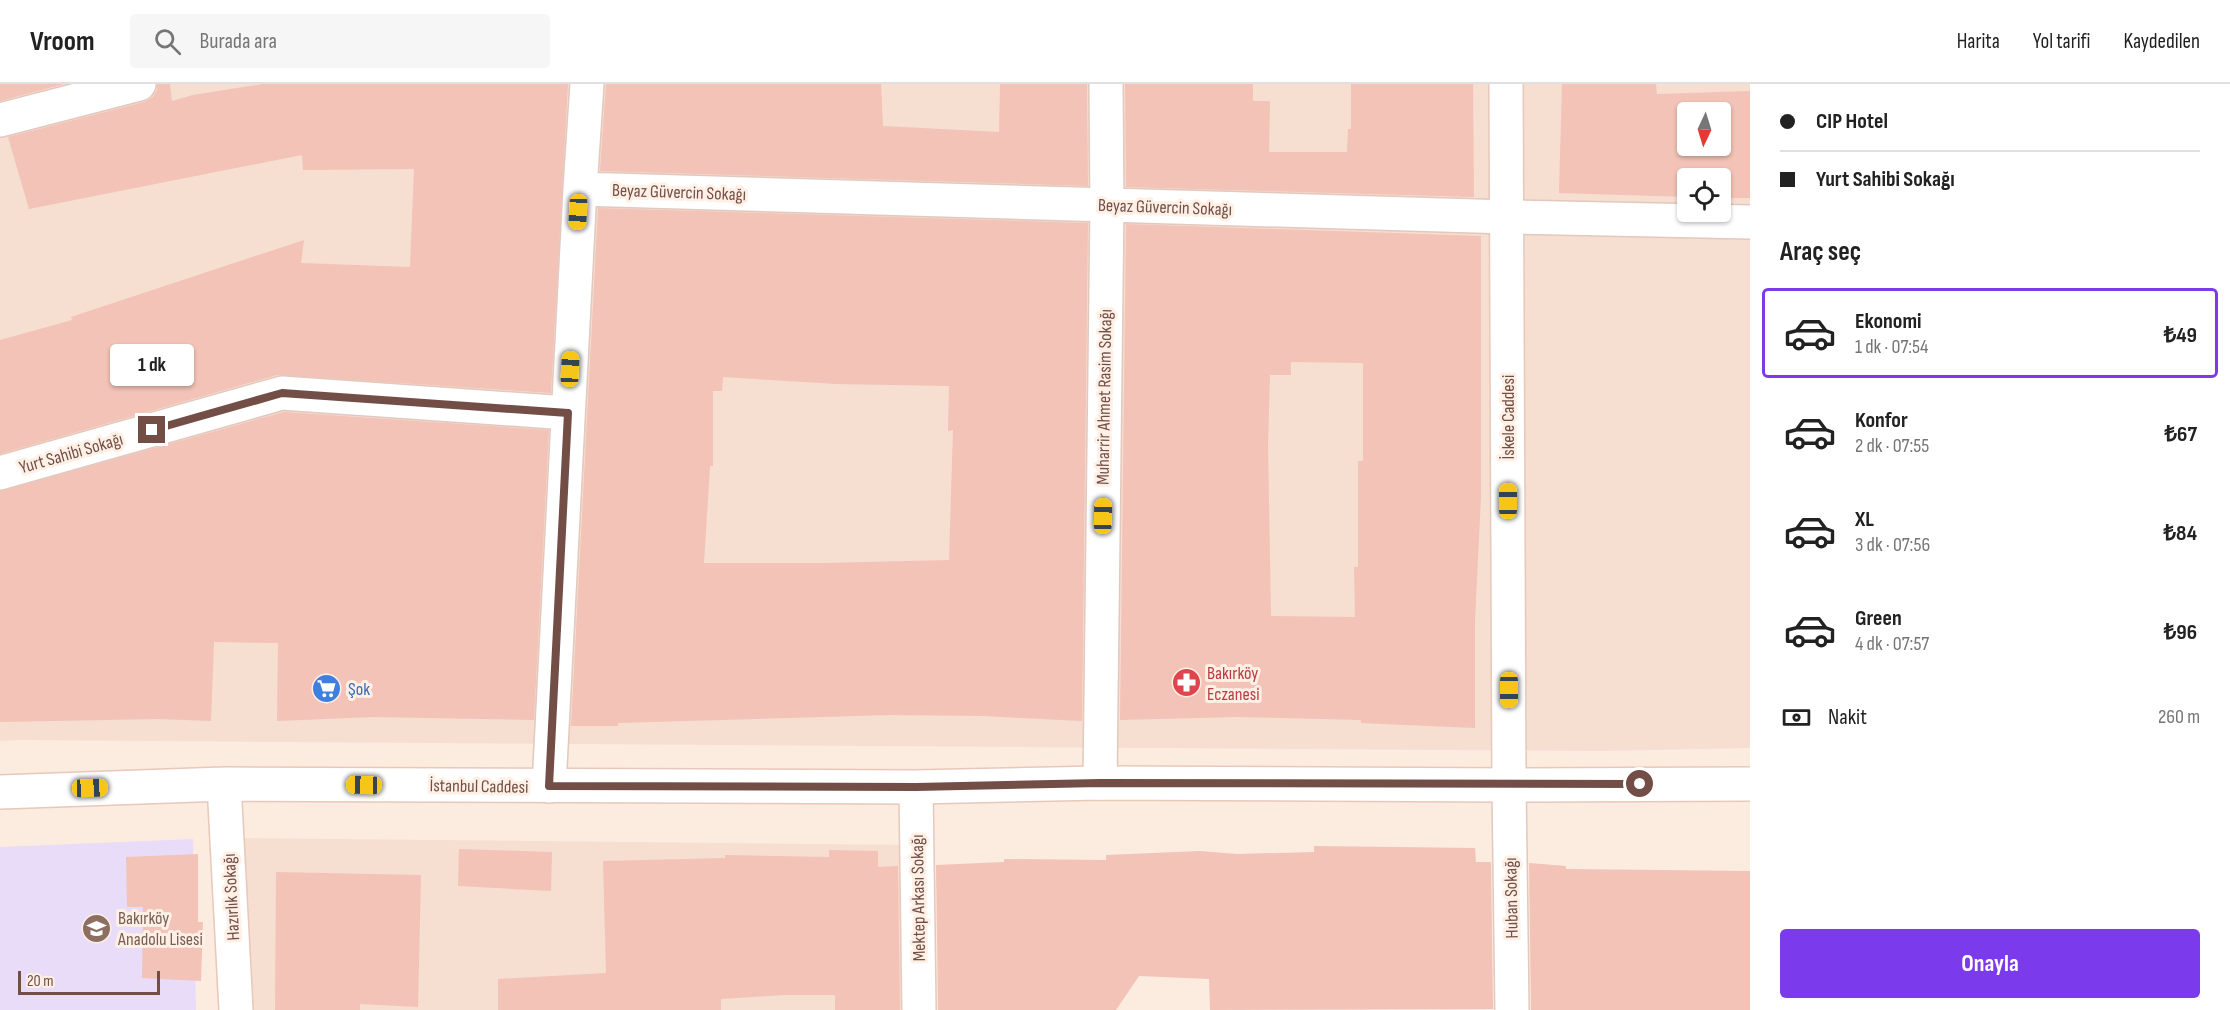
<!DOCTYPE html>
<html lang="tr">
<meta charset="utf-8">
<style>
:root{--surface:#fff;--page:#f6f6f6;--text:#222;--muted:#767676;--line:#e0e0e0;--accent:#7c3aed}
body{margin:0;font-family:"Sofia Sans Condensed",sans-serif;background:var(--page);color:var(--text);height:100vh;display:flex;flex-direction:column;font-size:22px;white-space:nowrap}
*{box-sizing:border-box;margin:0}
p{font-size:20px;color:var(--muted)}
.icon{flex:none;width:33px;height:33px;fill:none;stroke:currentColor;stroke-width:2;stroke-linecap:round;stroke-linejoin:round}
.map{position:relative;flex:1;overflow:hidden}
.panel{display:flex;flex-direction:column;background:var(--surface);width:480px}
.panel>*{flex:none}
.top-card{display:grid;align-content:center;height:132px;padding:0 30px;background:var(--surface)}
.needle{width:39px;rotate:184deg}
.fabs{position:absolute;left:1677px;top:18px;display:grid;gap:12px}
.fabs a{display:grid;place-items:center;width:54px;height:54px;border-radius:6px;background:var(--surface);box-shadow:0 2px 4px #0004;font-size:30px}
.scale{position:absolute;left:18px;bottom:15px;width:142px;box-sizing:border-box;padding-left:6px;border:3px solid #724e47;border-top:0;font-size:16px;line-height:21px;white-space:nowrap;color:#724e47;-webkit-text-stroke:4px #fff0e5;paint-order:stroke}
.end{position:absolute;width:27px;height:27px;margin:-14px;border:8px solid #724e47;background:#fff;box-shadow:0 0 0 3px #fff}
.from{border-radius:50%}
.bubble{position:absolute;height:42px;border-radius:6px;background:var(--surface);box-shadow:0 2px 4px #0004;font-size:20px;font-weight:700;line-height:42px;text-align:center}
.car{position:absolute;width:18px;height:36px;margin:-18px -9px;border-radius:8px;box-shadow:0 0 4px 2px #0007;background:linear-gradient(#f5c518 24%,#345 0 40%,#f5c518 0 76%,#345 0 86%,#f5c518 0)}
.top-card b{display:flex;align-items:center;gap:21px;height:57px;font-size:22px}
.top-card b+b{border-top:2px solid var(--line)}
.top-card i{width:15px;height:15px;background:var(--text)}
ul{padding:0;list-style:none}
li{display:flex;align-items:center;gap:18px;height:90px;margin:0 12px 9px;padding:0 18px;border:3px solid transparent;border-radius:6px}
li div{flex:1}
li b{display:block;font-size:22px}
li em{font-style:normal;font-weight:700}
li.on{border-color:var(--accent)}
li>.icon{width:54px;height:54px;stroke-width:1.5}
h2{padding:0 30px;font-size:27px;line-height:72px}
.pay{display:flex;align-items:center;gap:15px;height:66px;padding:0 30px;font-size:22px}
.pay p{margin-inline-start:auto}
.button{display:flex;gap:12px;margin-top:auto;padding:12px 30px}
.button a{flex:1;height:69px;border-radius:6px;background:var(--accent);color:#fff;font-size:24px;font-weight:700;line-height:69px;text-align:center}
header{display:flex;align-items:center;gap:36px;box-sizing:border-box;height:84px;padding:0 30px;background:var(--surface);border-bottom:2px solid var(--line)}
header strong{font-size:28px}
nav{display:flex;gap:33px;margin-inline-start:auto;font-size:21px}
.search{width:420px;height:54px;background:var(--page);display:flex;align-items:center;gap:15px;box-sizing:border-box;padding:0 21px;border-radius:6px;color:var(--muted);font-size:22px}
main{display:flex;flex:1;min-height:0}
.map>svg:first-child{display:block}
.residential{fill:#f6ded0;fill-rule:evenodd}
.education{fill:#e9dcf8}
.building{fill:#f2c3b6;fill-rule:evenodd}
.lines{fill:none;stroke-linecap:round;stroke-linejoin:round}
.street-casing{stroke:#e2c8be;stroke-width:36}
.secondary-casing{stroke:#e7c8bb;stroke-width:36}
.street{stroke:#fff;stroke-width:33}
.secondary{stroke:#fff;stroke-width:33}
.route{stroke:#724e47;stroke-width:8}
.labels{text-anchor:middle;stroke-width:6;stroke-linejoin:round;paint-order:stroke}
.street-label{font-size:18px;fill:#724e47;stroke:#fff0e5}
.health-label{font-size:18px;fill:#be3a42;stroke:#fff0e5;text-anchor:start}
.shop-label{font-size:18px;fill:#366cbe;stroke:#fff0e5;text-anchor:start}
.education-label{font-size:18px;fill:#785e54;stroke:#fff0e5;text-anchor:start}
</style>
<header>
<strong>Vroom</strong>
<div class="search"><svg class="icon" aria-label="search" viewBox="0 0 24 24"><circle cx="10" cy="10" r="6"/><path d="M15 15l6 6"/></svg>Burada ara</div>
<nav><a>Harita</a><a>Yol tarifi</a><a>Kaydedilen</a></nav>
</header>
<main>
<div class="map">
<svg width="1750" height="926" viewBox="0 0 1750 926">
<rect width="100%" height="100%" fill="#fcebdf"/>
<path class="residential" d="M0,0H1750V664L1599,667L19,656L0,657ZM1688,28H1720V62H1688ZM1688,94H1720V128H1688Z
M239,754L904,761L907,926H247Z"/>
<path class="education" d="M193,755L196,926H0V763Z"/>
<path class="building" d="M0,0H64L0,17Z
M157,0H170L172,17L193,11L263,0H568L551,309L277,291L0,370V256L72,236L71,233L304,156L301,179L410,183L414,85L303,86L302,71L29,125L8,53L144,18L153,13L157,6Z
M606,0H881L883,42L999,48L1000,0H1087L1088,102L600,87Z
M1125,0H1253V17H1270L1269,68H1347L1348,45H1351V0H1473L1474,113L1126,103Z
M1562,0H1656L1657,10L1750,7V114H1720V94H1688V113L1559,109ZM1688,28H1720V62H1688Z
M598,124L1088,139L1082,637L983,632L890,631L618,639V642H571ZM723,293L837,300L949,302L948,347L953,346L949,476L826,479H704L710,382H713V307H722Z
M1126,140L1481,152V413L1475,536V644L1361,639V636L1236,633L1120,636ZM1291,278L1363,279V377H1358V483H1354L1355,533L1271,532L1268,362L1270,291H1291Z
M284,328L549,346L534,636L374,633L277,637L278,559L214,558L211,637L158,635L0,638V407Z
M1314,762L1475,764L1476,778H1491L1493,925L1210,926L1209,895L1139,892L1116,926H938L936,781L1004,778V775L1106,776V771L1200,767L1237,770L1314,768Z
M459,765L552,768L551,807L458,802Z
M829,766L878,767V783L898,782L900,926H835V911H784L721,915V926H498V895L606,889L603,777L725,774V771L829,773Z
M198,770V838H203L201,897L142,894L143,823H127L126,773Z
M1529,779L1566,782V785L1750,787V926H1531Z
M276,788L421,791L418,923L360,920V926H275Z"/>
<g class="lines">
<defs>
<path id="street" d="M0,36L139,0
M580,105L1508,133L1750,138
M0,389L282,309L568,329
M1100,699L1107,121L1106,0
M1509,701L1512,926
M549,702L580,105L587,0"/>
<path id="secondary" d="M1506,0L1509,701
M224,700L236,926
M916,703L919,926
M0,708L224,700L916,703L1100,699L1509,701L1750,700"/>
</defs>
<use href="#street" class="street-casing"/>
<use href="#secondary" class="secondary-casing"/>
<use href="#street" class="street"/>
<use href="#secondary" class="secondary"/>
</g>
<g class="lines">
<path class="route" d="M152,346L282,309L568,329L549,702L916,703L1100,699L1640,700"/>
</g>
<defs>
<symbol id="pharmacy-disc" viewBox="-11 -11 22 22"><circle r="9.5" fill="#e0444e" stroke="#fff0e5"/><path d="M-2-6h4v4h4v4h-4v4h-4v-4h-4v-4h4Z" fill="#fff"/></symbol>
<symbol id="supermarket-disc" viewBox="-11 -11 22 22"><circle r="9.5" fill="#3f7fe0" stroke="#fff0e5"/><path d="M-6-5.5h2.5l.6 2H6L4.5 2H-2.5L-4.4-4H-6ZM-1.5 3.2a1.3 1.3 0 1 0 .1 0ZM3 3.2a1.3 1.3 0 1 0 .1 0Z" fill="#fff"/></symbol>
<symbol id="school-disc" viewBox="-11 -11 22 22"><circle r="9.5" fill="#8d6e63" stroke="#fff0e5"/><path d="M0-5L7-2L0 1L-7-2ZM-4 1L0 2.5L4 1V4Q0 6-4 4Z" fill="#fff"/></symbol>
</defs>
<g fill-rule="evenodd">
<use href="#pharmacy-disc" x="1170" y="582" width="33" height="33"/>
<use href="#supermarket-disc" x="310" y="588" width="33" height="33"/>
<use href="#school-disc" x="80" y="828" width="33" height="33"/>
</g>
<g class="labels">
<g class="street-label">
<text transform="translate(679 108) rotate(2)" y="6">Beyaz Güvercin Sokağı</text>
<text transform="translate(1165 123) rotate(2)" y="6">Beyaz Güvercin Sokağı</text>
<text transform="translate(1104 313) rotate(-89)" y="6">Muharrir Ahmet Rasim Sokağı</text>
<text transform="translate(1508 333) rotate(-90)" y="6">İskele Caddesi</text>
<text transform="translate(71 369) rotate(-16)" y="6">Yurt Sahibi Sokağı</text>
<text transform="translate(479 702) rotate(1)" y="6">İstanbul Caddesi</text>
<text transform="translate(231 813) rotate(-93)" y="6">Hazırlık Sokağı</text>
<text transform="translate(918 814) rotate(-91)" y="6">Mektep Arkası Sokağı</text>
<text transform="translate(1511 814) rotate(-91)" y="6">Huban Sokağı</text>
</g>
<g class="health-label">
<text x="1207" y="595">Bakırköy<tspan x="1207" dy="21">Eczanesi</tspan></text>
</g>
<g class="shop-label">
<text x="348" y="611">Şok</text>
</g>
<g class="education-label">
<text x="118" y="840">Bakırköy<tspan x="118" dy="21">Anadolu Lisesi</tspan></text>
</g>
</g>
</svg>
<div class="fabs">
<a><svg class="needle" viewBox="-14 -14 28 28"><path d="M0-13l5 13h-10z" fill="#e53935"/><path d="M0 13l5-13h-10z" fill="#767676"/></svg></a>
<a><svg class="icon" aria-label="locate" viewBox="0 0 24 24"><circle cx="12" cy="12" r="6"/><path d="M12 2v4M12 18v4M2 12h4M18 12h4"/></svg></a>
</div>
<div class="scale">20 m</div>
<i class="end from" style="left:1640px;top:700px"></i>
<i class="end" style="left:152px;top:346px"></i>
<div class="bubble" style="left:110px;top:260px;width:84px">1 dk</div>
<i class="car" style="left:578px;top:128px;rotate:183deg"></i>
<i class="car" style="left:570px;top:285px;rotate:3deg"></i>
<i class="car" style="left:1508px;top:417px;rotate:0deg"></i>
<i class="car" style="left:1103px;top:432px;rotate:1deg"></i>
<i class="car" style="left:1509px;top:606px;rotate:180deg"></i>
<i class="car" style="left:364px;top:701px;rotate:271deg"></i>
<i class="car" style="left:90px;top:704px;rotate:88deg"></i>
</div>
<section class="panel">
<div class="top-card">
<b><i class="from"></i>CIP Hotel</b>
<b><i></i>Yurt Sahibi Sokağı</b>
</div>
<h2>Araç seç</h2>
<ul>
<li class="on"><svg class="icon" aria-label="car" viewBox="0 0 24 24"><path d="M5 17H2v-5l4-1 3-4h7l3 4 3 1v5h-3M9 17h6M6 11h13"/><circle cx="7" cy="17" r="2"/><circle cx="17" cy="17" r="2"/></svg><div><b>Ekonomi</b><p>1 dk · 07:54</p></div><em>₺49</em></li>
<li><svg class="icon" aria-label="car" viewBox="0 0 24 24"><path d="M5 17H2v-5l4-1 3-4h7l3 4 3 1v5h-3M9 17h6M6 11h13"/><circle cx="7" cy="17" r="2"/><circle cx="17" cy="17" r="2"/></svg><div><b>Konfor</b><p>2 dk · 07:55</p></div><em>₺67</em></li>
<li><svg class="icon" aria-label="car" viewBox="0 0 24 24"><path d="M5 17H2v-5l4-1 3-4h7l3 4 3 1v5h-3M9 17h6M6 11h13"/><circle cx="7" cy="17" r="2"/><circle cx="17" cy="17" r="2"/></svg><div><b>XL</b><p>3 dk · 07:56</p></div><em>₺84</em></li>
<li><svg class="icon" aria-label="car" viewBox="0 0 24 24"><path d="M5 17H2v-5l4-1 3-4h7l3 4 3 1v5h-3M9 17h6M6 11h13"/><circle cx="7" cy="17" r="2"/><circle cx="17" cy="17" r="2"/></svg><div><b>Green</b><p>4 dk · 07:57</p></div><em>₺96</em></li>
</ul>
<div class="pay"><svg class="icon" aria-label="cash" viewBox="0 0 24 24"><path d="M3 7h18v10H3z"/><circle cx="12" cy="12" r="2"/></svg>Nakit<p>260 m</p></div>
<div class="button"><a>Onayla</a></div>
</section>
</main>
